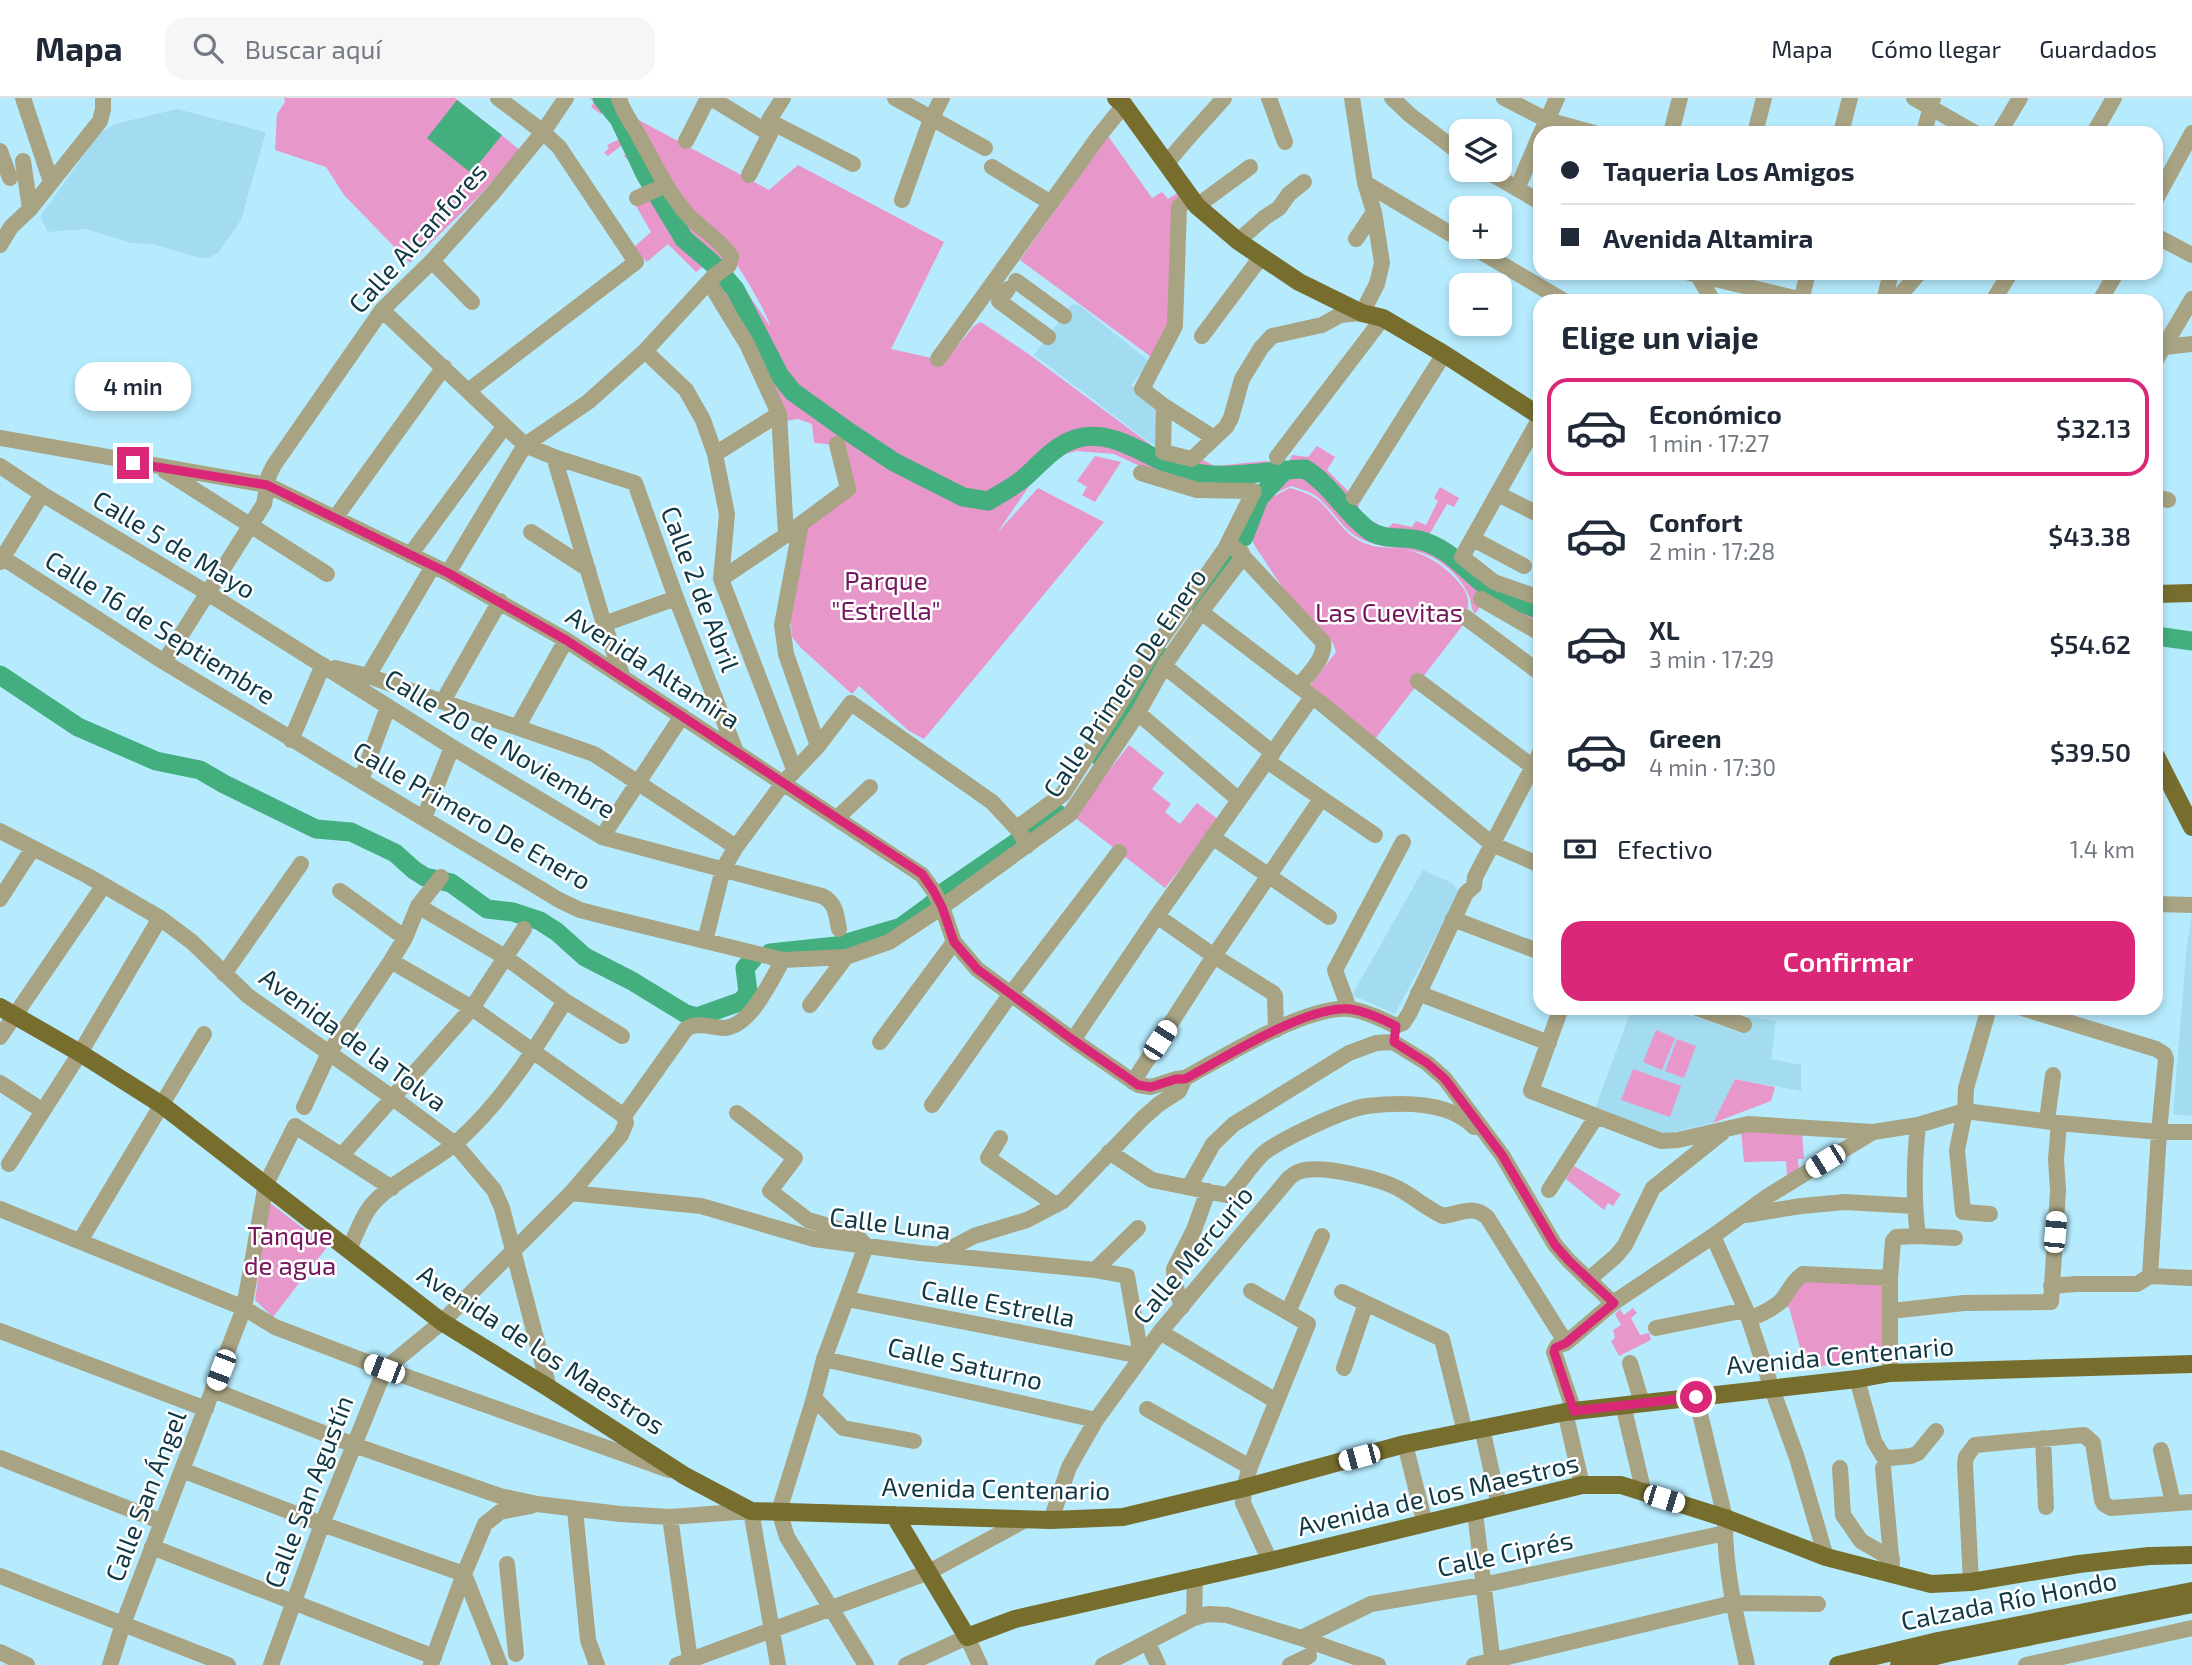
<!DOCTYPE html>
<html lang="es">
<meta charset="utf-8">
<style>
:root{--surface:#fff;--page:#f6f6f7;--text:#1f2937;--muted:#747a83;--line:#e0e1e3;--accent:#db2777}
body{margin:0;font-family:"Exo 2",sans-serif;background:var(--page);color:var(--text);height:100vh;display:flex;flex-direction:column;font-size:26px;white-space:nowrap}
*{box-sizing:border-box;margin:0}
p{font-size:23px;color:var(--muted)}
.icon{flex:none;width:38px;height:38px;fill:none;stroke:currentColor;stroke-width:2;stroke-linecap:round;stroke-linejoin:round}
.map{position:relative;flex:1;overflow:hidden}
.drawer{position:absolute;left:1533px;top:196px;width:630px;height:721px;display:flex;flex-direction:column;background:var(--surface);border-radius:21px;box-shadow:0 4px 10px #0003}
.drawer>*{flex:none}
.hud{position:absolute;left:1533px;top:28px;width:630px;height:154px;border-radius:21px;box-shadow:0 4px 10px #0003;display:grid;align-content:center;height:154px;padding:0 28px;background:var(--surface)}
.controls{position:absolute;left:1449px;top:21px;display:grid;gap:14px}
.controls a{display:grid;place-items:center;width:63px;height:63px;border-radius:14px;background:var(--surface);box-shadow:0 4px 10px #0003;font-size:35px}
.end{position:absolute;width:32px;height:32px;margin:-16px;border:9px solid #db2777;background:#fff;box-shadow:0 0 0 4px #fff}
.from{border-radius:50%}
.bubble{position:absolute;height:49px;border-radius:21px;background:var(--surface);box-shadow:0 4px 10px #0003;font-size:23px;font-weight:600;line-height:49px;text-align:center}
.car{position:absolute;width:21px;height:42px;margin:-21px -10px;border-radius:9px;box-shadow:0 0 5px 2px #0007;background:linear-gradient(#fff 24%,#345 0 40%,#fff 0 76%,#345 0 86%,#fff 0)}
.hud b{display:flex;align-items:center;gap:24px;height:66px;font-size:26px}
.hud b+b{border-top:2px solid var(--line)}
.hud i{width:18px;height:18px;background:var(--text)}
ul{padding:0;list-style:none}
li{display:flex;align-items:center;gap:21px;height:98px;margin:0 14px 10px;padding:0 14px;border:4px solid transparent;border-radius:21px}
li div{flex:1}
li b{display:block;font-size:26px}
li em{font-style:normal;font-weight:600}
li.current{border-color:var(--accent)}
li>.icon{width:63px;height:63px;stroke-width:1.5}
h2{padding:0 28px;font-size:32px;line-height:84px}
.pay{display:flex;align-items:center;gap:18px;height:77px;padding:0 28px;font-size:26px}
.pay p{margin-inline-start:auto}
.action{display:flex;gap:14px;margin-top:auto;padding:14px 28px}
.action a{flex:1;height:80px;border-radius:21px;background:var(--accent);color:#fff;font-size:28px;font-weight:600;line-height:80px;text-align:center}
header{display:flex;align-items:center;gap:42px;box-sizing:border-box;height:98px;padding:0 35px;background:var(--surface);border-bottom:2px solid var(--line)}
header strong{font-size:33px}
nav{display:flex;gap:38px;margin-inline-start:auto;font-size:24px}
.search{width:490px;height:63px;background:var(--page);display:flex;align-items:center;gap:18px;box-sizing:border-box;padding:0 24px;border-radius:21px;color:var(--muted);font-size:26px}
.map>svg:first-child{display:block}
.built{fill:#a3dcf1}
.green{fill:#e897cb}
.water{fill:#43af7f}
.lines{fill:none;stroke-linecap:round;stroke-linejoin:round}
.river{stroke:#43af7f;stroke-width:19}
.minor{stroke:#a7a383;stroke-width:16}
.major{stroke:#776e2e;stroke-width:18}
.route{stroke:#db2777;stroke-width:9}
.labels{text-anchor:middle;stroke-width:5;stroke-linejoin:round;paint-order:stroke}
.street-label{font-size:26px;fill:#0f3946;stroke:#fff}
.park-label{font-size:26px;fill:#75175c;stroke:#fff}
</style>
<header>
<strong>Mapa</strong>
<div class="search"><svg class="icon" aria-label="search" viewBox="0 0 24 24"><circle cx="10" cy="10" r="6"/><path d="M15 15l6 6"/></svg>Buscar aquí</div>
<nav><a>Mapa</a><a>Cómo llegar</a><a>Guardados</a></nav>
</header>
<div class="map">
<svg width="2192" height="1567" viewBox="0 0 2192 1567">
<rect width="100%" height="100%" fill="#b6ebfe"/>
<path class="built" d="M177,11L266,34L241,122L218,155L208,160L196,159L153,146L131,145L86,131L48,134L40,119L98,37L115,26Z
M1072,206L1079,207L1150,264L1131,287L1161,311L1160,350L1149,344L1034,257Z
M1423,772L1452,785L1458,792L1452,808L1395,916L1352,897Z
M2192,815V1018L2173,1016L2187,846Z
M1632,910H1670L1741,935L1747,919L1776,923L1771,961L1801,967V993L1736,981L1713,1025L1664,1036L1595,1011Z"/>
<path class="green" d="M284,0H455L520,52L482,95L410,165L344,97L326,69L275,52L277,16L285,4Z
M590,0H616L628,33L682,122L716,149L770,228C766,212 734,159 721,145C710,134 695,126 685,113C661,81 645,45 622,13L769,92L798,67L944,144L891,251L945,263L974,228L981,224L1027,255L1151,347L1148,353L1170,361H1201L1215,368L1265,363L1288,367L1292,357L1308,359L1317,348L1335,359L1327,372L1359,404L1358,416L1387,431L1393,425L1412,429L1416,423L1426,427L1438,403L1434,400L1440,389L1459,400L1454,409L1447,406L1429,437L1434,441L1435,453C1454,461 1464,474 1479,487C1497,501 1519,508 1540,516V528L1510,512L1499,516L1481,507L1475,516C1470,509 1472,503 1468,496C1463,485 1454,474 1444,467C1418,444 1381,456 1354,437C1338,426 1328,404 1311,395C1305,392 1297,390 1291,388L1268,399L1259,415L1270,400L1290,390C1297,392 1304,394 1310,397C1327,405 1337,427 1352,438C1372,452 1383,448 1403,451C1424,455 1439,464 1454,479C1471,496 1471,506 1463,527L1375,641L1310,588L1336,554L1333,545L1288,498L1253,445V434L1259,417L1252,433L1251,445L1246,439L1261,401L1284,376L1200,388L1142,369L1114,356L1077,353L1065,356L1048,368L1030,387L997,435L1038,390L1104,424L924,641L909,633L859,588L852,596L801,550L792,539L788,495L801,426L848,391L837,347L814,345L812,326L798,321L779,324V316L747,246L709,184V176L704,168L696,174L668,146L647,164L633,150L651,134L636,108L648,101L650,95L633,59L627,61L624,58L626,55L622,47L608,58L604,55L609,50L607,47L622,40L620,34L623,32L622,28L619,29L615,24L617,20L606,11L601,16L591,9L594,4Z
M1108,38L1152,100L1162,94L1168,101L1179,94L1181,99L1170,228L1154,261L1020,162Z
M1095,358L1121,364L1095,404L1082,397L1087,389L1077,383Z
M1129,647L1164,675L1152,691L1171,706L1165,714L1180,726L1197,705L1219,722L1165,790L1073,718Z
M1656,932L1675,940L1662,972L1643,964Z
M1677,941L1696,948L1684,980L1665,973Z
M1633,971L1681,988L1670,1019L1621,1002Z
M1735,981L1775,989L1771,1003L1713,1025Z
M1741,1033L1802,1034L1804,1061H1798L1799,1073L1787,1078L1786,1063L1744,1064Z
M1574,1068L1621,1096L1613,1108L1608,1105L1604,1112L1566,1081Z
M269,1104L327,1149L273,1219L255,1202Z
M1804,1182L1883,1185L1885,1263L1805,1269L1789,1209L1781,1211Z
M1633,1210L1637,1215L1631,1220L1640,1237L1649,1235L1651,1242L1619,1258L1611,1243L1615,1240L1613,1232L1621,1227L1615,1216L1620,1211L1624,1217Z"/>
<path class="water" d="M457,2L502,37L471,75L427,40Z"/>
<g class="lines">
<path class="river" d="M602,0L619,21L645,76L684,141L712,165L735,191L780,278L793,294L849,334L894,364L963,399L988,403C1000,396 1013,389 1024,380C1040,366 1054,348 1075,341C1115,328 1151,364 1187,373C1225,383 1267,372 1305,371C1330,386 1344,413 1367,431C1382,443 1402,438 1419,442C1446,449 1461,467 1481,484C1498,498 1520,504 1540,512
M1244,439L1259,400L1285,372
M1199,506L1233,457
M2156,538L2192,543
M0,577L78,629L156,663L200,672L224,686L316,731L351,734L395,755L414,772L425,779L451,785L487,811L513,814L540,823L557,834L585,859L632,883L686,916L697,919L742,903L748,894L745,870L753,861
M1100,659L1162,559
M770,855L836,848L901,829L930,808L944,794L1058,716"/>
<path class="minor" d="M23,0L51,84
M711,0L770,36
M895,0L985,50
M1269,0L1285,44
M1392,0L1410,17L1461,56
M1504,0L1547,22L1541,35
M1557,0L1547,22L1594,35
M1914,0L1975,35
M775,26L853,66
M775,26L769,22L783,0
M1671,35L1680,0
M1755,35L1764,0
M1841,35L1850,0
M1924,35L1933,0
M1999,35L2020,0
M2094,35L2114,0
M686,43L708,0
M0,53L10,80
M23,63L30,111
M1167,65C1185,42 1205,22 1224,0
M992,69L1051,105
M1485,72L1540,104
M749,77L774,28
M1365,85L1461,142
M1517,91L1540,37
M1190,99L1179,109L1175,228L1142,291L1164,308L1163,354L1192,361L1226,329L1231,320L1242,281L1261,250L1272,238L1322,227L1340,217L1362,215L1377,186L1382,165L1374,114L1365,85L1352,0
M637,100L666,87
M2156,101L2192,35
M902,102L931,21L942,0
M1197,108L1250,69
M2156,138L2192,157
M1356,141L1374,114
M1238,143L1264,120L1279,110L1289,96L1304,84
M0,147L11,129L30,111L100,23L103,11V0
M1473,149L1564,203
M432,163L472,204
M1690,175L1807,203
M1698,178L1713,203
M1016,183L1064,218
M709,184L747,246L779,316L786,437
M1008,191L999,203L1048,239
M1801,202L1808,175
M1884,203L1891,175
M1895,203L1919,175
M1993,203L2010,175
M2100,203L2116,175
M382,212L525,347L554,359L635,385L676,500L736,654
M1202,238L1255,167L1262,161L1264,162
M2156,250L2192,246
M645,253L686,292L703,322L715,356L727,416L721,481L794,671
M938,261L1099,38L1124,7
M2156,262L2192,201
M468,293L636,164L559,49L543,34L498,0
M1164,308L1214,340
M1540,320L1462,459L1494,484L1540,500
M0,340L267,387L448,475L566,542L922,777L933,792L942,809L954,844L977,871L1073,942L1138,987L1151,989L1176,981L1185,980C1224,959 1306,907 1350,911C1365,913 1382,921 1396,928
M715,356L779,316
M554,359L604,526L623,580
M1277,359L1383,220
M0,368L42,396L206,494L452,649L602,739L822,798C836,805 836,816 839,831
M165,373L327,476
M1141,375L1197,392L1254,393L1225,451
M1498,396L1540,417
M1354,399L1444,256
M2156,399L2168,402
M335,420L444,269
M801,426L782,527L786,556L818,648
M531,434L588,471
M1473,441L1524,468
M1236,451L1323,544C1326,560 1308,576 1299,588
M410,457L504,329
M3,460L164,564L559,802L580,812L611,820L783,862L846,859L889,844L942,809L1070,716L1138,615L1164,568L1201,514L1242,460V455
M0,464L42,396
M448,475L525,347L588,304L645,253L714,178L729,167L731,158C719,141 702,132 688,117C667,94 654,65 639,38C632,25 623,15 619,0
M721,481L786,437L848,391L837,346
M1481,501L1540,535
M1201,514L1322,606L1492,746L1540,767
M1465,519L1540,575
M604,526L676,500
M164,564L264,406L269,377L274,367L382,212L432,163L492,96L543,34L566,0
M1164,568L1273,655
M335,570L368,578L594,656L736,749
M368,578L433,468
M1418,583L1533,669
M443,603L500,503
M1138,615L1239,702
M518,628L566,542
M291,642L323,567
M1267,663L1375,737
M361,682L388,609
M424,720L452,649
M837,720L870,689
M1017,730L1063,696L1153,553L1225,451L1232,447
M0,733L88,778L160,820L192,844L248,898L393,1000L455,1046L494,1092L502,1110L549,1290
M602,739L682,618
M1212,739L1329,819
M340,793L405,840
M0,801L33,750
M2156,806L2192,807
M418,808L505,859L565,903L622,938
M1157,818L1214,858L1273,895L1275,898L1276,932
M1453,821L1540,854
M705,843L723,771L736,749L784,684L818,648L851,605L992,704L1020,734L1027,748
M391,863L472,910L624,1018
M224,876L301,766
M1418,895L1549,945
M810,907L846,859
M1561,910L1531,993L1661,1043L1678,1042L1748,1026L1873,1034L1918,1027L1965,1013L2059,1025L2159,1034H2192
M1697,910L1744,927
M1989,910L1966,990L1965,1013L1957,1052L1963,1114L1990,1116
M2022,910L2156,951L2164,956L2166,961L2159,1034L2150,1178
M1349,911L1335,872L1403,744
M1396,928L1403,925L1409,916L1466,795L1474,788L1475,779L1540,655
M0,939L104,787
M1073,942L1157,818L1312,599
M880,944L954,844
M1133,984L1214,858L1321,701
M0,985L43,1013
M932,1007L1010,897L1119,754
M304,1009L329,955L391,863L405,840L418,808L441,779
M737,1015L795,1060L770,1093L808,1122L855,1136L866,1148L824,1261L814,1300L779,1413L787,1439L866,1567
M2047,1022L2053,977
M1000,1040L988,1060L1056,1107
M1109,1054L1152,1082L1226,1097C1236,1093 1252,1064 1265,1054C1284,1040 1345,1011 1367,1008C1401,1004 1449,1003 1474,1029
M342,1057L472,910L524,831
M9,1066L80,955L160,820
M1189,1089L1213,1046L1234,1026L1349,955L1376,945L1393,944L1427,965L1445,981L1502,1057L1555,1147L1569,1163L1613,1205
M1549,1092L1596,1019
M571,1095L701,1108L814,1141L920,1155L1095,1172L1127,1178L1141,1258L847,1201
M0,1111L244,1210L275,1229L385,1271L669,1372
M1746,1117L1801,1108L1845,1104L1914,1108
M1713,1138L1746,1212L1772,1291L1797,1360L1826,1459
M1918,1138C1913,1100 1914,1065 1918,1027
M80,1143L204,936
M349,1151C355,1139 360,1124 368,1112C384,1087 433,1065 457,1044C501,1005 534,953 565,903
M938,1157L974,1138L1027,1122L1063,1103L1143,1020L1159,1006L1179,993L1185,980
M1095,1172L1138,1130
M1588,1182L1616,1158L1625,1147L1653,1090L1723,1034
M2051,1188L2076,1186H2137L2150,1178L2192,1180
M1251,1193L1308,1226L1250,1369L1244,1390L1243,1405L1270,1463
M1342,1194L1442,1241L1465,1334
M1182,1209L1175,1186L1174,1171L1194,1132L1208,1093
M1891,1213L1964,1205L2051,1204L2058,1093L2056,1061L2059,1025
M1288,1214L1322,1138
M1750,1221C1760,1216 1772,1212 1781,1203C1789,1194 1792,1183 1803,1176L1890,1180
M1656,1230L1746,1212
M0,1233L206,1311
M1160,1234L1276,1303
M824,1261L1096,1322
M1630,1265L1642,1305
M1344,1270L1366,1205
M1890,1275V1180L1893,1143L1896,1139L1918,1138L1955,1140
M1857,1281L1874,1343L1883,1358L1890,1360L1911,1358L1918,1355L1936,1333
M213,1292L354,1347L500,1398L537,1406L620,1416L670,1419L751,1413L778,1567
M1696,1299L1725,1420C1724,1469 1736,1519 1747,1567
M814,1300L843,1330L914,1343
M1623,1307L1644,1395
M1147,1311L1250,1369
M1574,1313L1554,1254L1557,1248L1566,1245L1613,1205L1713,1138L1768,1098L1873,1034
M1565,1314L1582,1387
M1482,1330L1499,1407
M2043,1340L2046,1409
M1405,1346L1425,1426
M2161,1352L2173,1405
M0,1360L162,1424
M1840,1370L1843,1417L1861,1443L1892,1461
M1883,1370L1892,1469
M182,1372L322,1426L464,1476L500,1567
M575,1412L588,1542L597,1567
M1475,1414L1493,1567
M670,1419L690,1562
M1051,1422L1069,1369L1096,1322L1160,1234L1289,1080C1292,1078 1295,1075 1298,1074C1318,1065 1382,1081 1401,1092C1415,1100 1428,1111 1443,1118C1460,1116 1472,1106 1487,1119L1566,1245
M152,1449L434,1559
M507,1466L516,1556
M0,1478L228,1567
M1195,1479L1194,1520L1208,1516L1227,1517L1301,1540L1378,1567
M1971,1484L1965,1366L1966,1359L1975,1347L2084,1337L2093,1345L2102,1402L2104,1406L2111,1410L2192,1404
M1301,1540L1371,1506L1483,1487L1725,1435
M1148,1545L1158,1567
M0,1554L27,1567
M431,1566L464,1476L485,1426L500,1414L531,1408
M110,1567L123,1526L244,1210L266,1086L295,1028L392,1090
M271,1567L322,1426L385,1271L442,1224L571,1095L621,1037L626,1025L624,1018L686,931C696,924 711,929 723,930C750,930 771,882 783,862
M677,1567L929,1474L1027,1421
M906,1567L967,1539L980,1567
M1103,1567L1194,1520
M1290,1567L1309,1558
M1474,1567L1733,1505L1818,1506
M2026,1567L2192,1530"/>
<path class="major" d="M1116,0L1124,7L1197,108L1238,143L1299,184L1362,215L1383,220L1444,256L1540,318
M2156,496L2192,495
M2156,658L2192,729
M0,909L80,955L162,1007L442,1224L549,1290L685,1378L751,1413L1051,1422L1123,1419L1244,1390L1405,1346L1565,1314L1857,1281L1890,1275L2192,1266
M894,1417L967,1539L1015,1521L1270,1463L1582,1387H1621L1725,1420L1826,1459L1931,1486L1971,1484L2079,1466L2149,1458L2192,1457
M1838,1567L1938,1543L2192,1493
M1899,1567L1948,1555L2192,1506"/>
</g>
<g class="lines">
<path class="route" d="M133,365L267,387L448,475L566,542L922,776L933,792L942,809L954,844L977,871L1073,942L1138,987L1151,989L1176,981H1185C1224,960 1307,907 1350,911C1365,913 1382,921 1396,928L1394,944L1427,965L1445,981L1502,1057L1555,1147L1569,1163L1614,1205L1566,1245L1555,1250L1554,1254L1574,1313L1696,1299"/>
</g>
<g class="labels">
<g class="street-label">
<text transform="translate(418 140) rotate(-48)" y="9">Calle Alcanfores</text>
<text transform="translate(174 447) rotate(31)" y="9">Calle 5 de Mayo</text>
<text transform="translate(700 491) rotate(69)" y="9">Calle 2 de Abril</text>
<text transform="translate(160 530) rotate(32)" y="9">Calle 16 de Septiembre</text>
<text transform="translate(653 570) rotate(33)" y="9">Avenida Altamira</text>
<text transform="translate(1125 585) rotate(-56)" y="9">Calle Primero De Enero</text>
<text transform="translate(500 646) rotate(31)" y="9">Calle 20 de Noviembre</text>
<text transform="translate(472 718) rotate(30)" y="9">Calle Primero De Enero</text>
<text transform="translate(353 942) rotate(36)" y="9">Avenida de la Tolva</text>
<text transform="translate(890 1126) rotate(7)" y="9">Calle Luna</text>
<text transform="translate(1193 1157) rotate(-50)" y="9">Calle Mercurio</text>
<text transform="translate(998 1206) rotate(11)" y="9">Calle Estrella</text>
<text transform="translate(541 1252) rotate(33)" y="9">Avenida de los Maestros</text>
<text transform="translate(1840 1258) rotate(-5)" y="9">Avenida Centenario</text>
<text transform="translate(965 1266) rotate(13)" y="9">Calle Saturno</text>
<text transform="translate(996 1391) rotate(1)" y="9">Avenida Centenario</text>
<text transform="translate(309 1394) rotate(-69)" y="9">Calle San Agustín</text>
<text transform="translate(1438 1397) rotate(-13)" y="9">Avenida de los Maestros</text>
<text transform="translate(146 1398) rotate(-69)" y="9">Calle San Ángel</text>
<text transform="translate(1505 1456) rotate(-12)" y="9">Calle Ciprés</text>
<text transform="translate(2009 1503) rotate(-11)" y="9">Calzada Río Hondo</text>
</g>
<g class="park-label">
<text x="886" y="492">Parque<tspan x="886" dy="30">"Estrella"</tspan></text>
<text x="1389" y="524">Las Cuevitas</text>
<text x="290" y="1147">Tanque<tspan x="290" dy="30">de agua</tspan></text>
</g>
</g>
</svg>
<div class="controls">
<a><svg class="icon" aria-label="layers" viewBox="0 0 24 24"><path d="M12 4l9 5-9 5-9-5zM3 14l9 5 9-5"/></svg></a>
<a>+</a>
<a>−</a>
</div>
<i class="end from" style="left:1696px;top:1299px"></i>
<i class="end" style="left:133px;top:365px"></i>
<div class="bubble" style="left:75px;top:264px;width:116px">4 min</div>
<i class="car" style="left:1160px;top:942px;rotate:33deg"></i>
<i class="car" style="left:1825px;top:1063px;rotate:238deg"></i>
<i class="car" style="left:2055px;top:1134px;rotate:5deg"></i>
<i class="car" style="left:384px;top:1271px;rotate:291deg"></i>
<i class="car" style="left:221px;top:1272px;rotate:201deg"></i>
<i class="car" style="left:1359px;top:1359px;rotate:255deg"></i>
<i class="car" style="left:1664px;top:1401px;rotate:107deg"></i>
<div class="hud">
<b><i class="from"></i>Taqueria Los Amigos</b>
<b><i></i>Avenida Altamira</b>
</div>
<section class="drawer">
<h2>Elige un viaje</h2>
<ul>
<li class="current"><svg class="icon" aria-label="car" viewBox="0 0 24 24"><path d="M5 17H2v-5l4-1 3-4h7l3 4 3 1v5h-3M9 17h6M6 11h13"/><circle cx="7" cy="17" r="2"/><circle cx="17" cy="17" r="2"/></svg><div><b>Económico</b><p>1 min · 17:27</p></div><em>$32.13</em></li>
<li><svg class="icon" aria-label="car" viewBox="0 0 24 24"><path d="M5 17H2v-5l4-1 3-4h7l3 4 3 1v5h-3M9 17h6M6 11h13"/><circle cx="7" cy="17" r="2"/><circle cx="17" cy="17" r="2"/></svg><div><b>Confort</b><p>2 min · 17:28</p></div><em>$43.38</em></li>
<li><svg class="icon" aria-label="car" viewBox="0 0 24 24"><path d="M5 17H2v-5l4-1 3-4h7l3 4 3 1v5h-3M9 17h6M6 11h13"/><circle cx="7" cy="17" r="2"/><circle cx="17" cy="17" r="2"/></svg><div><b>XL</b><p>3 min · 17:29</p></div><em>$54.62</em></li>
<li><svg class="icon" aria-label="car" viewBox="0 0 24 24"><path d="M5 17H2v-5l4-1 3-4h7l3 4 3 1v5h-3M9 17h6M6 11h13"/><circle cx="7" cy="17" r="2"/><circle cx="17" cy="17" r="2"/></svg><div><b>Green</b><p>4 min · 17:30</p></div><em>$39.50</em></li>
</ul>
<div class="pay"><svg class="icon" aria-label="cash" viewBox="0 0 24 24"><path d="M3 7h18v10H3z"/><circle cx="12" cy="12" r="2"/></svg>Efectivo<p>1.4 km</p></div>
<div class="action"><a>Confirmar</a></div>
</section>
</div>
